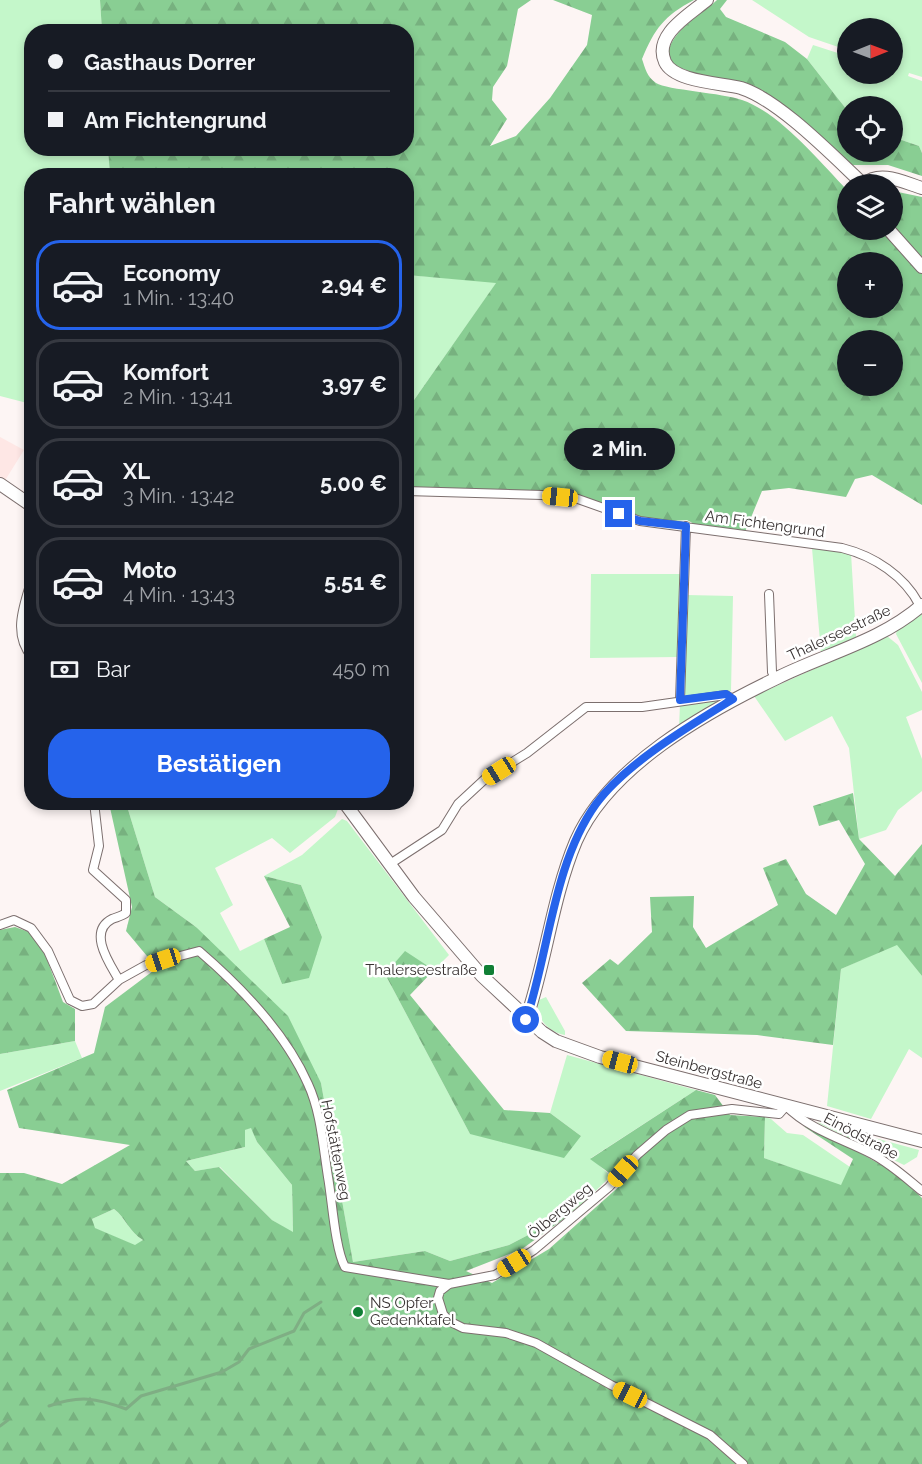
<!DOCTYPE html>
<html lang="de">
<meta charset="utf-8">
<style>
:root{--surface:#171b24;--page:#242831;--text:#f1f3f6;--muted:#9ea1a6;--line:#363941;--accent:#2563eb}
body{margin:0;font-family:Raleway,sans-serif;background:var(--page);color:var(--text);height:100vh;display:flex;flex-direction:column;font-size:22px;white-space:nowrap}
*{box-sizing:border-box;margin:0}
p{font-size:20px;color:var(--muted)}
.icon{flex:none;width:33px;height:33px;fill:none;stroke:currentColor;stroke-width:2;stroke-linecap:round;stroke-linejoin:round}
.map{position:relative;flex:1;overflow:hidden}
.sheet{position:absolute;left:24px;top:168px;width:390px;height:642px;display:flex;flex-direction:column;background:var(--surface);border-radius:24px;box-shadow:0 3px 9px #0003}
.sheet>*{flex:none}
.top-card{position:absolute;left:24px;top:24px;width:390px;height:132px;border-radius:24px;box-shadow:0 3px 9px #0003;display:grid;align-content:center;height:132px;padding:0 24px;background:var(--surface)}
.needle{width:39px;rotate:89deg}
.buttons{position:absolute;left:837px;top:18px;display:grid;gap:12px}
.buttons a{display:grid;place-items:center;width:66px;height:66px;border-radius:50%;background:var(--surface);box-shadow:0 3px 9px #0003;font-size:30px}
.end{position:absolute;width:27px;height:27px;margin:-14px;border:8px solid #2563eb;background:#fff;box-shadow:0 0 0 3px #fff}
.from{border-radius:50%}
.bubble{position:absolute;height:42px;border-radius:21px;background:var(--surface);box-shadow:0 3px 9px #0003;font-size:20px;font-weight:700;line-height:42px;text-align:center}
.car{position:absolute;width:18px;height:36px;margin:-18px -9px;border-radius:8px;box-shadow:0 0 4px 2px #0007;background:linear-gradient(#f5c518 24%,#345 0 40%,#f5c518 0 76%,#345 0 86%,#f5c518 0)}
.top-card b{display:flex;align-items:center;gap:21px;height:57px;font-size:22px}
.top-card b+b{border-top:2px solid var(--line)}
.top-card i{width:15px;height:15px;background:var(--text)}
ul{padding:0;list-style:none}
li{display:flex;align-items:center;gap:18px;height:90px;margin:0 12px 9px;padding:0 12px;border:3px solid var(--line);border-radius:24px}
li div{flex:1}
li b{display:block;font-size:22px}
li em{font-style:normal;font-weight:700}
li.selected{border-color:var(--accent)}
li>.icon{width:54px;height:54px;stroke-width:1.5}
h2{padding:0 24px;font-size:27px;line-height:72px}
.pay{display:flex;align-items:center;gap:15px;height:66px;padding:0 24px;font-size:22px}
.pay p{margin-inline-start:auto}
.cta{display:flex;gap:12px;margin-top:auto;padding:12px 24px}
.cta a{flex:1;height:69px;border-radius:24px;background:var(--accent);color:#fff;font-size:24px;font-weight:700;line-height:69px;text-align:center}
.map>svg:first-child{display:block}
.built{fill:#fee7e5}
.grass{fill:#c4f7ca}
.forest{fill:url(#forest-firs);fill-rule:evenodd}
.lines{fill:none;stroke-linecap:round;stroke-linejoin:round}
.stream{stroke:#7fae84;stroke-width:3}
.street-casing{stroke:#7c6f6e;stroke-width:10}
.secondary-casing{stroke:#7c6f6e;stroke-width:14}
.street{stroke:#fff;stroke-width:8}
.secondary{stroke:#fff;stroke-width:12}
.route{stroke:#2563eb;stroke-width:8}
.poi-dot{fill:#107f35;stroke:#fff;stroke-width:2}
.labels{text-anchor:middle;stroke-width:5;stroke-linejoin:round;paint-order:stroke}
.street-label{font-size:15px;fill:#383232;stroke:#fff}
.poi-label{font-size:15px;fill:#383232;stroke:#fff;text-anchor:end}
</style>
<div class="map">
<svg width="922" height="1464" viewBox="0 0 922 1464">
<defs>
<pattern id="forest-firs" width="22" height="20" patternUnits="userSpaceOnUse" patternTransform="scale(1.5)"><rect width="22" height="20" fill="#89ce93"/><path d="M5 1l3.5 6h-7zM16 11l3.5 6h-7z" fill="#77b17f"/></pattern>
</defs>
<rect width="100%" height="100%" fill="#fdf5f4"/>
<path class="built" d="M0,437L24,450L4,482L0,479Z"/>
<path class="grass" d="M0,0H100L102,31L32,32V148L108,149L110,175L32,176L31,404L0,396Z
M752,0H922V77L909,73L908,76L922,81V153L919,146L893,137L892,106H848L847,110L807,59L813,45L847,56L848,74H892V28H848L847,50L809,37Z
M407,275L497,282L407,410Z
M812,548L851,553L856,637L821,653Z
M591,574H682L678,657L590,658Z
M687,595L733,596L731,691L690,697L684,694Z
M922,611V683L896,634L897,630Z
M887,636L898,645L922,692V710L906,717L922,759V791L898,810L886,830L859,839L849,748L832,716L785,741L754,696Z
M725,699L679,728L680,704Z
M126,803H331L338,809L335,817L290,853L272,838L215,868L233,905L220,913L240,951L264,939L282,984L322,937L301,885L264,876L302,855L342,819L347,821L449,955L434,970L405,952L385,974L470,1134L581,1136L550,1113L567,1055L696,1090L591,1158L611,1176L576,1210L509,1245L450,1261L425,1251L353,1262L321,1083L196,927L155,897Z
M897,944L922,976V1058L909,1049L871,1119L827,1106L841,969Z
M546,997L565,1031V1035C549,1033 533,1016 539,1000Z
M75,1041L82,1058L0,1091V1054Z
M765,1117L771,1119L787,1133L803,1135L850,1167L841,1186L764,1158Z
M816,1122L919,1150L917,1157L904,1165Z
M251,1127L257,1142L292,1185L293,1233L272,1220L220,1167L195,1171L186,1161L245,1147V1130Z
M114,1209C126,1218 129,1232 143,1240L136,1246L94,1228L92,1219Z"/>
<path class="forest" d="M100,0H531L518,9L507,66L493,87L492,100L507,119L490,146L516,136L550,98L587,45L592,15L553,0H694C664,16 655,28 642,59C645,68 647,77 656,83C667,90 723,93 742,100C780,113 819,161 847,190L848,230H892L893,191L922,197V505L872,475L855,479L846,497L789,488L762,491L745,532L698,526L687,520L671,521L634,516L590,500L407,488V410L496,283L407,275L406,176L110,175L108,149L406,148V32L102,31ZM848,262H892V308H848ZM848,340H892V386H848Z
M717,0H727L720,9L726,17L785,42L807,59L847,110L848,152H892L893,137L919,146L922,153V176L888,165H853L842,161L783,108L676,66L668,58C667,33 700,16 717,0Z
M853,793L859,839L895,876L922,844V976L897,945L841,969L833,1045L757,1035L626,1031L582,983L610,959L618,965L652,932L650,897L694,896L693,927L706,948L778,905L763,868L786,859L806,894L836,915L865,864L839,820L819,826L813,806Z
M109,803H126L155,897L196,927L288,1016L321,1083L353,1262L425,1251L450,1261L509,1245L576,1210L522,1249L466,1271L492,1283L549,1249L623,1183L590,1159L696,1090L715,1095L730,1115L765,1117L764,1158L841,1185L853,1159L803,1126L842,1143L894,1172L922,1198V1464H0V1173H24L62,1184L130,1145L19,1128L7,1090L94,1053L105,1007L157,968L126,931L132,907ZM251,1128L257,1142L292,1185L293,1232L272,1220L219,1167L195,1171L186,1161L245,1147V1130ZM114,1209C126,1218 129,1232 143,1240L135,1245L95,1228L92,1219Z
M264,876L301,885L322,937L309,978L282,984L264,939L290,927Z
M15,927L29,932L45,954L63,1002L75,1009V1041L0,1054V930Z
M405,951L434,970L410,995L504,1110L550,1113L581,1136L564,1158L470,1134L385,974Z"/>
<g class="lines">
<path class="stream" d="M49,1406C80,1395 96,1398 126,1409L141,1396L222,1372L239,1362L249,1349L294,1331L304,1313L321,1302
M0,1426L8,1420"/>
<defs>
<path id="street" d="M406,491L542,495L578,499L640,521L842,548C874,556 905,576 920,606
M32,579C24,605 12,634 32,657
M769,594L772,672L775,678
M680,700L686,526
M94,802L99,846L93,870L126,900V913C122,916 117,917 112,919C87,932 110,964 119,980
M390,864L442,830L458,804L485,779L527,753L586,707H642L726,695L733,699
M0,925L14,920L31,928L48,951L70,1000L82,1006L93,1004L119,980L146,965L199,951C241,987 285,1032 308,1084C321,1112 323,1146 328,1177C332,1199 335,1249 345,1267L449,1284
M743,1464L710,1435L611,1385L536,1343L506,1333L463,1328L449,1321L443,1314L438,1298L440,1291L449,1284L495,1275L534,1250L609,1187L637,1155L666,1130L690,1115L732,1109L779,1114L786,1106C810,1130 843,1139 872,1154C891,1164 906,1178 922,1191"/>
<path id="secondary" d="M707,0C689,15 653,35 665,62C674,82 722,83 741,88C779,100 833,156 863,184
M864,184C880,170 903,182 922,188
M889,230L922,267
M0,484L32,506
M344,802L414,897L482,976L542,1032L556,1041L600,1057L922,1141
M526,1020C546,962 552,898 576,841C609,766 706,712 777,678C825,654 881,641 922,605"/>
</defs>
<use href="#street" class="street-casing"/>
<use href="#secondary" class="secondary-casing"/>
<use href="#street" class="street"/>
<use href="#secondary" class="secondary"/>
</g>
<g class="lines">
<path class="route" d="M526,1020C549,952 553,864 596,804C625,764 691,725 733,699L726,694L680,700L686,526L640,521L619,514"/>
</g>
<g class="poi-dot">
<rect x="483" y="964" width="12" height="12" rx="3"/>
<circle cx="358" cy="1312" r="6"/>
</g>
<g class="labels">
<g class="street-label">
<text transform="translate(765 524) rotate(8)" y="5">Am Fichtengrund</text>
<text transform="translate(839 633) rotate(-25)" y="5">Thalerseestraße</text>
<text transform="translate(709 1070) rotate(15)" y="5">Steinbergstraße</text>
<text transform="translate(861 1136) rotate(28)" y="5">Einödstraße</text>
<text transform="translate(336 1150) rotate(79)" y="5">Hofstättenweg</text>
<text transform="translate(560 1211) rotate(-40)" y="5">Ölbergweg</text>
</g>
<g class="poi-label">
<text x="477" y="975">Thalerseestraße</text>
<text x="370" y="1308" text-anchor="start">NS Opfer<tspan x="370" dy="17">Gedenktafel</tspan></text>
</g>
</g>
</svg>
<div class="buttons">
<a><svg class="needle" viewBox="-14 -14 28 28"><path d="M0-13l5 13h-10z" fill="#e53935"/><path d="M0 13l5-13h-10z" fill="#9ea1a6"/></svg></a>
<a><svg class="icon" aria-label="locate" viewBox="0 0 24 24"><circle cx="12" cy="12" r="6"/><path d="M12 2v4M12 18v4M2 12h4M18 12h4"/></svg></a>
<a><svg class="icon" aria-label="layers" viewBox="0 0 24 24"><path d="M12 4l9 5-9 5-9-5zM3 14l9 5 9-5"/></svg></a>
<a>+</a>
<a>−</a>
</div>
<i class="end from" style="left:526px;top:1020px"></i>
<i class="end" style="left:619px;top:514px"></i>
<div class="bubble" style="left:564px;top:428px;width:111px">2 Min.</div>
<i class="car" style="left:560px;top:497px;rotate:276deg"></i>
<i class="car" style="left:499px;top:771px;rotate:238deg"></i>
<i class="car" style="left:163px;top:960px;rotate:252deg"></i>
<i class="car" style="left:620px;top:1062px;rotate:285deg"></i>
<i class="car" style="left:623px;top:1171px;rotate:222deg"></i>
<i class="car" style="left:514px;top:1263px;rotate:238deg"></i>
<i class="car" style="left:630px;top:1395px;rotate:296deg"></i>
<div class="top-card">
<b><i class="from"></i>Gasthaus Dorrer</b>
<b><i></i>Am Fichtengrund</b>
</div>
<section class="sheet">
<h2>Fahrt wählen</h2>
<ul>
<li class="selected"><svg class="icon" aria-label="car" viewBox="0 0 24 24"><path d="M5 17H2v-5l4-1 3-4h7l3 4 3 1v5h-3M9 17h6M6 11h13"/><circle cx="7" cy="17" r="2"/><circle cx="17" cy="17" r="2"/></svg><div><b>Economy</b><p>1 Min. · 13:40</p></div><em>2.94 €</em></li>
<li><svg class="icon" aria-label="car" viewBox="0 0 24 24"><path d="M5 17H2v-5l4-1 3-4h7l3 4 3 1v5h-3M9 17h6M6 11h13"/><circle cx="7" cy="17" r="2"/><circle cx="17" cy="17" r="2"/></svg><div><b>Komfort</b><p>2 Min. · 13:41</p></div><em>3.97 €</em></li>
<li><svg class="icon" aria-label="car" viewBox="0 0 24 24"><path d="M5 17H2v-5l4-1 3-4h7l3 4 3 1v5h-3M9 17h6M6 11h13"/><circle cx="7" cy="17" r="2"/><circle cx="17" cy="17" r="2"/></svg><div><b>XL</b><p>3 Min. · 13:42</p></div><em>5.00 €</em></li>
<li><svg class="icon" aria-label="car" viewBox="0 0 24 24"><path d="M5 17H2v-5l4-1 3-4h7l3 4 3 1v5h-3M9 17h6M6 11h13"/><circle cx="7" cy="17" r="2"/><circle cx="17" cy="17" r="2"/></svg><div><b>Moto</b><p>4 Min. · 13:43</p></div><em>5.51 €</em></li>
</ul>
<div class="pay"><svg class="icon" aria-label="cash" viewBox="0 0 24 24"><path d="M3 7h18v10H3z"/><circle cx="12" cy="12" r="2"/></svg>Bar<p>450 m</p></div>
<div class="cta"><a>Bestätigen</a></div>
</section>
</div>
